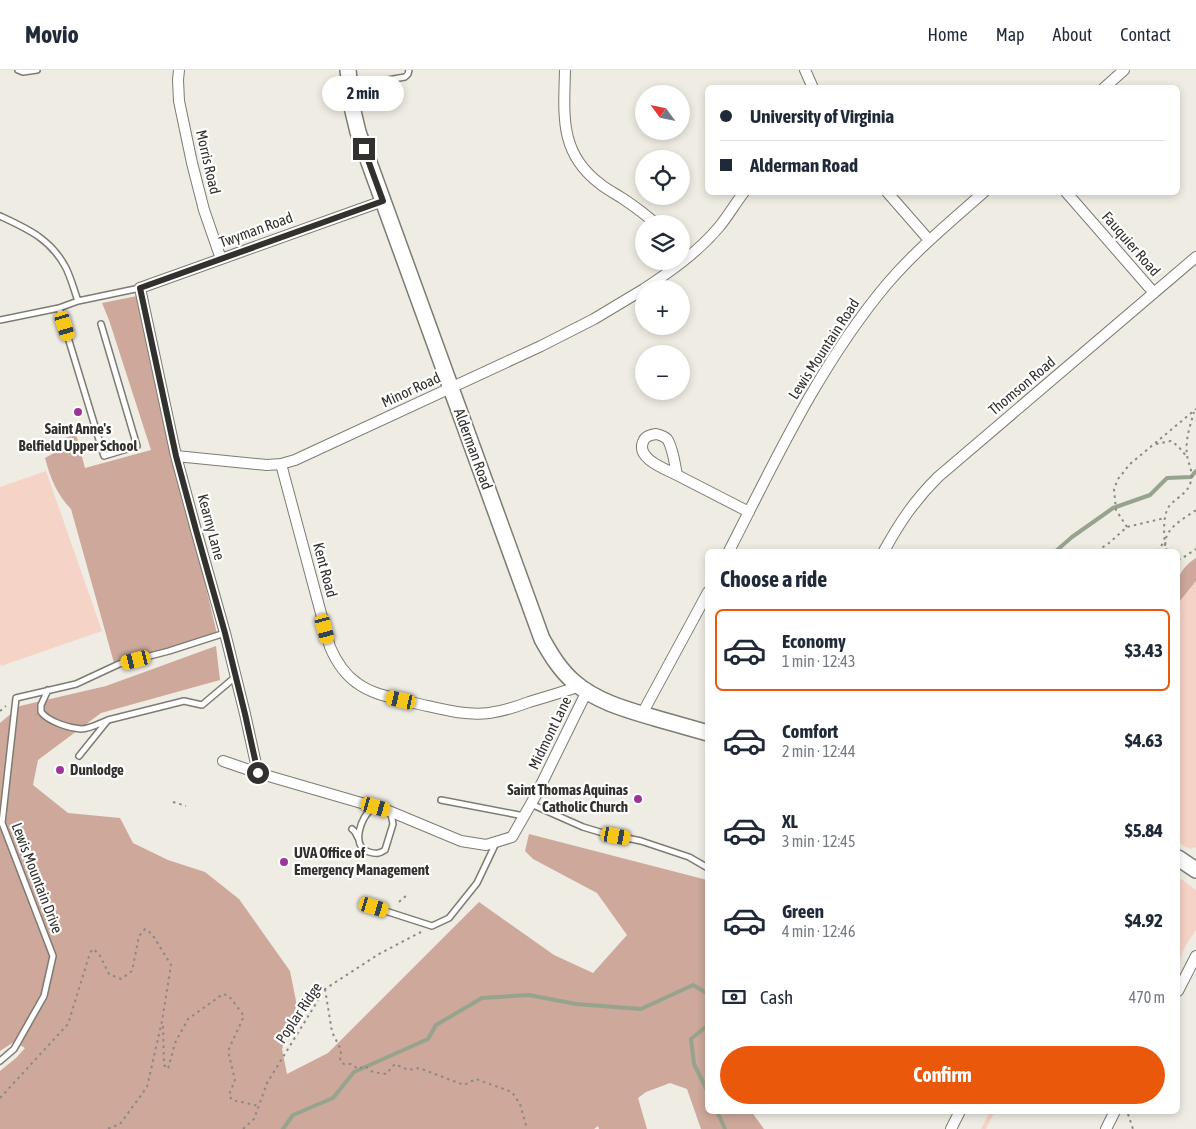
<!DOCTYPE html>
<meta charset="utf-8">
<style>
:root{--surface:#fff;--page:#f2f2f3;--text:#1f2937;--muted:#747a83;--line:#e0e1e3;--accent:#ea580c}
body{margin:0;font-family:"Asap Condensed",sans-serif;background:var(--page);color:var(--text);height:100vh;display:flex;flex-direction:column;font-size:19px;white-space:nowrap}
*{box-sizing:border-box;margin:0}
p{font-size:16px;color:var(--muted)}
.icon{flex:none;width:28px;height:28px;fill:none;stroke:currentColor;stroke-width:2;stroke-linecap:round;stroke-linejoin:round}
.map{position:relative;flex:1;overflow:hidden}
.drawer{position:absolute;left:705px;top:479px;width:475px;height:565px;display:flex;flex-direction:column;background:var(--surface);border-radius:8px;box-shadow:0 2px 8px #0003}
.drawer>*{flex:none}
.hud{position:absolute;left:705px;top:15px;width:475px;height:110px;border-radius:8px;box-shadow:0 2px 8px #0003;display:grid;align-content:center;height:110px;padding:0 15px;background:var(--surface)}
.needle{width:32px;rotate:303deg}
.tools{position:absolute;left:635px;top:15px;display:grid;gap:10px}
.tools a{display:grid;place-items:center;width:55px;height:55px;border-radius:50%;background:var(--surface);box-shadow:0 2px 8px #0003;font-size:25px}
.end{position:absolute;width:22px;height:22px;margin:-11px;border:6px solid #32312d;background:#fff;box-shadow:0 0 0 2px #fff}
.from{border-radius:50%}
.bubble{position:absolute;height:35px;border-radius:18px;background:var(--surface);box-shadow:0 2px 8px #0003;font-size:16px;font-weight:700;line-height:35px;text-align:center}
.car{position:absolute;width:15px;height:30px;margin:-15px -8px;border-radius:6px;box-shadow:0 0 4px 1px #0007;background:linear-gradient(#f5c518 24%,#345 0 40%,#f5c518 0 76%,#345 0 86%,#f5c518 0)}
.hud b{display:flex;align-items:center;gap:18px;height:48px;font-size:19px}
.hud b+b{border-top:1px solid var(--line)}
.hud i{width:12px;height:12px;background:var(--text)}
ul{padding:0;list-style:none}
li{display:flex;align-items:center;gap:15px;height:82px;margin:0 10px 8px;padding:0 5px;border:2px solid transparent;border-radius:8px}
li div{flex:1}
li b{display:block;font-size:19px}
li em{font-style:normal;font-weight:700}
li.current{border-color:var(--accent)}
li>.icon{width:45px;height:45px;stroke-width:1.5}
h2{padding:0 15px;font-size:22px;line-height:60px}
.pay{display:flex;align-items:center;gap:12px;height:55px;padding:0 15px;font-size:19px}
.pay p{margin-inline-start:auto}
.action{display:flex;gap:10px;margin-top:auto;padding:10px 15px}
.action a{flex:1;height:58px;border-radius:30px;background:var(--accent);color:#fff;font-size:20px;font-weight:700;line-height:58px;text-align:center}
header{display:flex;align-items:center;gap:30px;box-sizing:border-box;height:70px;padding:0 25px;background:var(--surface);border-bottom:1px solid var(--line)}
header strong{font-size:24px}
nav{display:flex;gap:28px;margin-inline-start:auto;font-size:18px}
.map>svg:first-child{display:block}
.green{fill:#f6d3c7}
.forest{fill:#cda89b}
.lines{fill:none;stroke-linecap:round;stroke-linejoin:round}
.stream{stroke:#96a48e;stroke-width:4}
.lane-casing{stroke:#7e7b73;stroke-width:8}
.street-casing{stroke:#7e7b73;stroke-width:12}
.secondary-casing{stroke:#7e7b73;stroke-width:18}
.path{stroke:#8b8983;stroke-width:2;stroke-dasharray:2.5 4;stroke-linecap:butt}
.lane{stroke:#fff;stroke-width:5}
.street{stroke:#fff;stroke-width:10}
.secondary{stroke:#fff;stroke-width:15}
.route{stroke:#32312d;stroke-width:6}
.poi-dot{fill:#9b3599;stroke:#fff;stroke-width:2}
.labels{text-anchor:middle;stroke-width:4.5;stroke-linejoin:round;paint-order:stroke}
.street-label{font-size:15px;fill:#32312d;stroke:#fff}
.poi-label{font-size:15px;font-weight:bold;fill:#32312d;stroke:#fff;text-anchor:start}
</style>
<header>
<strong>Movio</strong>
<nav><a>Home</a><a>Map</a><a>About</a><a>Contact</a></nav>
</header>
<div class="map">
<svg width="1196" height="1059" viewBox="0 0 1196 1059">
<rect width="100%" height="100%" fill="#efece3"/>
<path class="green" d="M46,401L102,561L1,596L0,592V417Z
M1196,511V777L1191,779L1184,776L1178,772V534Z
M1178,807L1196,820V860L1186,875L1178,892Z
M990,1041H995L986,1059H981Z"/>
<path class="forest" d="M137,226L217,564L114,593L71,439C57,425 50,407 45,388L54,383L63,369L76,364L85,398L151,380L109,250L102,233Z
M1196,488V511L1180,531C1172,513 1181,497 1196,488Z
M216,576L220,610L101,643L38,690L33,715L68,743L120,748L133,773L168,790L205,802L239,829L290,901L297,936L282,979L287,1004L328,983L479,832L554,885L593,903L627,865L597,823L533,789L525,781L529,764L707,810L708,1041H751L764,1059H701L687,1019L670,1013L646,1022L638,1028L647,1059H599L598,1056L594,1059H0V1001L16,988L25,978L14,972L0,981V653L20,636L106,616Z"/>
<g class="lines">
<path class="stream" d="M1056,481L1072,467L1113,438L1150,425L1167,408L1191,407L1196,401
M708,955L691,969L694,994L708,1022
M717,1041L725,1059
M283,1059L293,1045L333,1028L354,1002L428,969L436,955L482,928L529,925L576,934L641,939L693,915L708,924"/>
<defs>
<path id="lane" d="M18,0L23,2L37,0
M352,16L405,7L408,4L409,0
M0,146C28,159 51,169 66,198C71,208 74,220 78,231L59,238L0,250
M78,231L140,218
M59,238L104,386L137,376L101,254
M48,620L41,635V642C49,652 69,658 81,659C90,659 100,653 108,650
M79,686L108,650L184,631L202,635L234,608L235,606
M441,730L524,746
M531,734L583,757L603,763L641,771L689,787L708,798
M373,738C361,745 350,777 369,782C376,784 379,784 385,780L393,754L391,744
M352,759L355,762L358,768
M373,837L432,856L449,848L477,813L496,773
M0,991L14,979L44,926L53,886L2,753L16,628L76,614L119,594L169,581L225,563"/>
<path id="street" d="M179,0L178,10L179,31L192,93L204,140L221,189
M565,0C564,45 559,82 599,113C606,119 614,123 622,128C634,136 645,144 656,154
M805,0L813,18
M1104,18L1124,0
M887,122L929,170
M1066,122L1154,223
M644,219C671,201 698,182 719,157C728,146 735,134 744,122
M656,364C660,365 664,366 667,369C673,377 675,396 677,405C666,399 636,389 643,372C645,366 650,365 656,364Z
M176,386L267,395L281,394L295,390L541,276L594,249L644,219
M281,394L330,577C336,591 344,604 357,613C373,625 395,628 414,633C438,638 463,646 489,643C503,641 516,637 529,632C546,627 563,622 580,616
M677,405L749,442
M729,481C776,389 820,294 887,214C916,180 950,152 984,122
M884,481C900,452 914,431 938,407L1196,187
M642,644L708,522
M223,691L258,703L389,741L461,771L486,775L512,767L536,725L587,621
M258,703L245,644L225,563L196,460L176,386L140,218L383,131
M1178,921L1196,886
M951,1059L960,1041
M1106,1059L1115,1041"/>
<path id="secondary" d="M348,0L352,37L358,62L542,569C551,585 560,600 574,612C597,632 628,640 655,648C673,653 690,658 708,663
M1178,788L1196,800"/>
</defs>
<use href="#lane" class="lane-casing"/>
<use href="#street" class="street-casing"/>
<use href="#secondary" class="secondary-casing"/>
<path class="path" d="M1156,374L1171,371L1178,376L1187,387
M1127,457L1116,440L1114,419L1118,409L1130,394L1196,339
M1165,476C1164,464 1162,443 1171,434C1179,426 1188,423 1191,411C1194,404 1188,393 1187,385C1185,370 1190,356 1194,342
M1097,481L1109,473L1127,457L1165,448
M1157,481L1165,471
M1167,481C1159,461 1182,450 1196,440
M1178,489H1181L1196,479
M0,641L6,636
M173,732L186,736
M399,832L407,825
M325,919L332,962L341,980L340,991L344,994H351L358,999L365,996L373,1002L386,1004L395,994L408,1000L419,998L464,1015L476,1009L512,1022L520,1034L527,1059
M163,956L164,995L168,999L175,973L188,949L223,924L229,926L244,946L228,981L235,1010L229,1025L232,1030L259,1036
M0,1028L68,954L90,883L93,879L99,884L109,904L121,909L132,901L139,866L145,859L152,864L171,895L162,951L147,1017L120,1054L107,1059
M1128,1044L1133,1059
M243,1059L254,1049L267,1013L325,919L379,884L421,862"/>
<use href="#lane" class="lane"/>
<use href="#street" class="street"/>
<use href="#secondary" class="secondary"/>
</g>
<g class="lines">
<path class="route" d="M258,703L245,644L225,563L196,460L176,386L140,218L383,131L364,79"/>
</g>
<g class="poi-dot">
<circle cx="78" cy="342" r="5"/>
<circle cx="60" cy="700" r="5"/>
<circle cx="638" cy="729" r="5"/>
<circle cx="284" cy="792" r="5"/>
</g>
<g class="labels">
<g class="street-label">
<text transform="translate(208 92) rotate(77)" y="5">Morris Road</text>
<text transform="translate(256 160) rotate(-20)" y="5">Twyman Road</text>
<text transform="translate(1131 174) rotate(49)" y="5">Fauquier Road</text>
<text transform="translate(824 279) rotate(-57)" y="5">Lewis Mountain Road</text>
<text transform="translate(1022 316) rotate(-40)" y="5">Thomson Road</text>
<text transform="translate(411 320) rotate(-25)" y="5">Minor Road</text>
<text transform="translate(473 379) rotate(70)" y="5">Alderman Road</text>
<text transform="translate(211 457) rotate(75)" y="5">Kearny Lane</text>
<text transform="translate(325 500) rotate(75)" y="5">Kent Road</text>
<text transform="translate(550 663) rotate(-64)" y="5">Midmont Lane</text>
<text transform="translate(37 808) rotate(69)" y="5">Lewis Mountain Drive</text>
<text transform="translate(299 943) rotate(-56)" y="5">Poplar Ridge</text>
</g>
<g class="poi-label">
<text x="78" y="364" text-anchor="middle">Saint Anne's<tspan x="78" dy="17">Belfield Upper School</tspan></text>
<text x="70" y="705">Dunlodge</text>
<text x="628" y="725" text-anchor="end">Saint Thomas Aquinas<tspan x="628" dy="17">Catholic Church</tspan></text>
<text x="294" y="788">UVA Office of<tspan x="294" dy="17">Emergency Management</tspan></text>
</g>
</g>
</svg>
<div class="tools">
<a><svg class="needle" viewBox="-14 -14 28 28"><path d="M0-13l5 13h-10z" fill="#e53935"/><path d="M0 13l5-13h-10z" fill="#747a83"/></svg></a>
<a><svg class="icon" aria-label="locate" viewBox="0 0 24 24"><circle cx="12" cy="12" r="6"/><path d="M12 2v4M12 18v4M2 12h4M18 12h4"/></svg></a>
<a><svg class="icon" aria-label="layers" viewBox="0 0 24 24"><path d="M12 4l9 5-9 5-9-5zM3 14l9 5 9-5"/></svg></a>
<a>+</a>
<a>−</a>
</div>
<i class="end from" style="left:258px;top:703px"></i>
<i class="end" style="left:364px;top:79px"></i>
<div class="bubble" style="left:322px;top:6px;width:82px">2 min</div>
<i class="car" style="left:65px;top:256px;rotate:163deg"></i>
<i class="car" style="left:325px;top:559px;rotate:165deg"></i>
<i class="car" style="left:136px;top:590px;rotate:256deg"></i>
<i class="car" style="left:401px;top:630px;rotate:283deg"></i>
<i class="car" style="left:376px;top:737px;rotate:106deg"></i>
<i class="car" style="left:616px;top:766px;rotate:100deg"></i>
<i class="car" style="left:374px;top:837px;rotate:107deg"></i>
<div class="hud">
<b><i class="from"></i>University of Virginia</b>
<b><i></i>Alderman Road</b>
</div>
<section class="drawer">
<h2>Choose a ride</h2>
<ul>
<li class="current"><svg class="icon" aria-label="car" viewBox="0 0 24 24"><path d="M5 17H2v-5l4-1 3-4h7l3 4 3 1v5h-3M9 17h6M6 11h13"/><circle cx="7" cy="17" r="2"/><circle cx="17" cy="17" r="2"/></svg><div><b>Economy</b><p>1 min · 12:43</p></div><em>$3.43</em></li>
<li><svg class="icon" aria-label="car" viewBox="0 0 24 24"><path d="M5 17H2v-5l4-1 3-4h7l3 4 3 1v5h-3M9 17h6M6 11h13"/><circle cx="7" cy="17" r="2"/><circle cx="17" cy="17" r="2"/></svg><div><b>Comfort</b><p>2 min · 12:44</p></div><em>$4.63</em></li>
<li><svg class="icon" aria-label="car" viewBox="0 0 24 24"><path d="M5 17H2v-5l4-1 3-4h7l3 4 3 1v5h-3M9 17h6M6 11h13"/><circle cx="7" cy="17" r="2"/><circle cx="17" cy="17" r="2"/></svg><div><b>XL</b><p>3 min · 12:45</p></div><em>$5.84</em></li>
<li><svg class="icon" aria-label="car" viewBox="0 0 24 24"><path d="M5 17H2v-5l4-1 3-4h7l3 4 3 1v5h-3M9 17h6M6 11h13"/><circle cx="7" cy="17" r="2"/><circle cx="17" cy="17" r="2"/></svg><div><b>Green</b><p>4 min · 12:46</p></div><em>$4.92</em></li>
</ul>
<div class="pay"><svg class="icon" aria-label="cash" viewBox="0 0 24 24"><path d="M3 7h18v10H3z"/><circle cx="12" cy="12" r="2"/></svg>Cash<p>470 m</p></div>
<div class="action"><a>Confirm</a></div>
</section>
</div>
